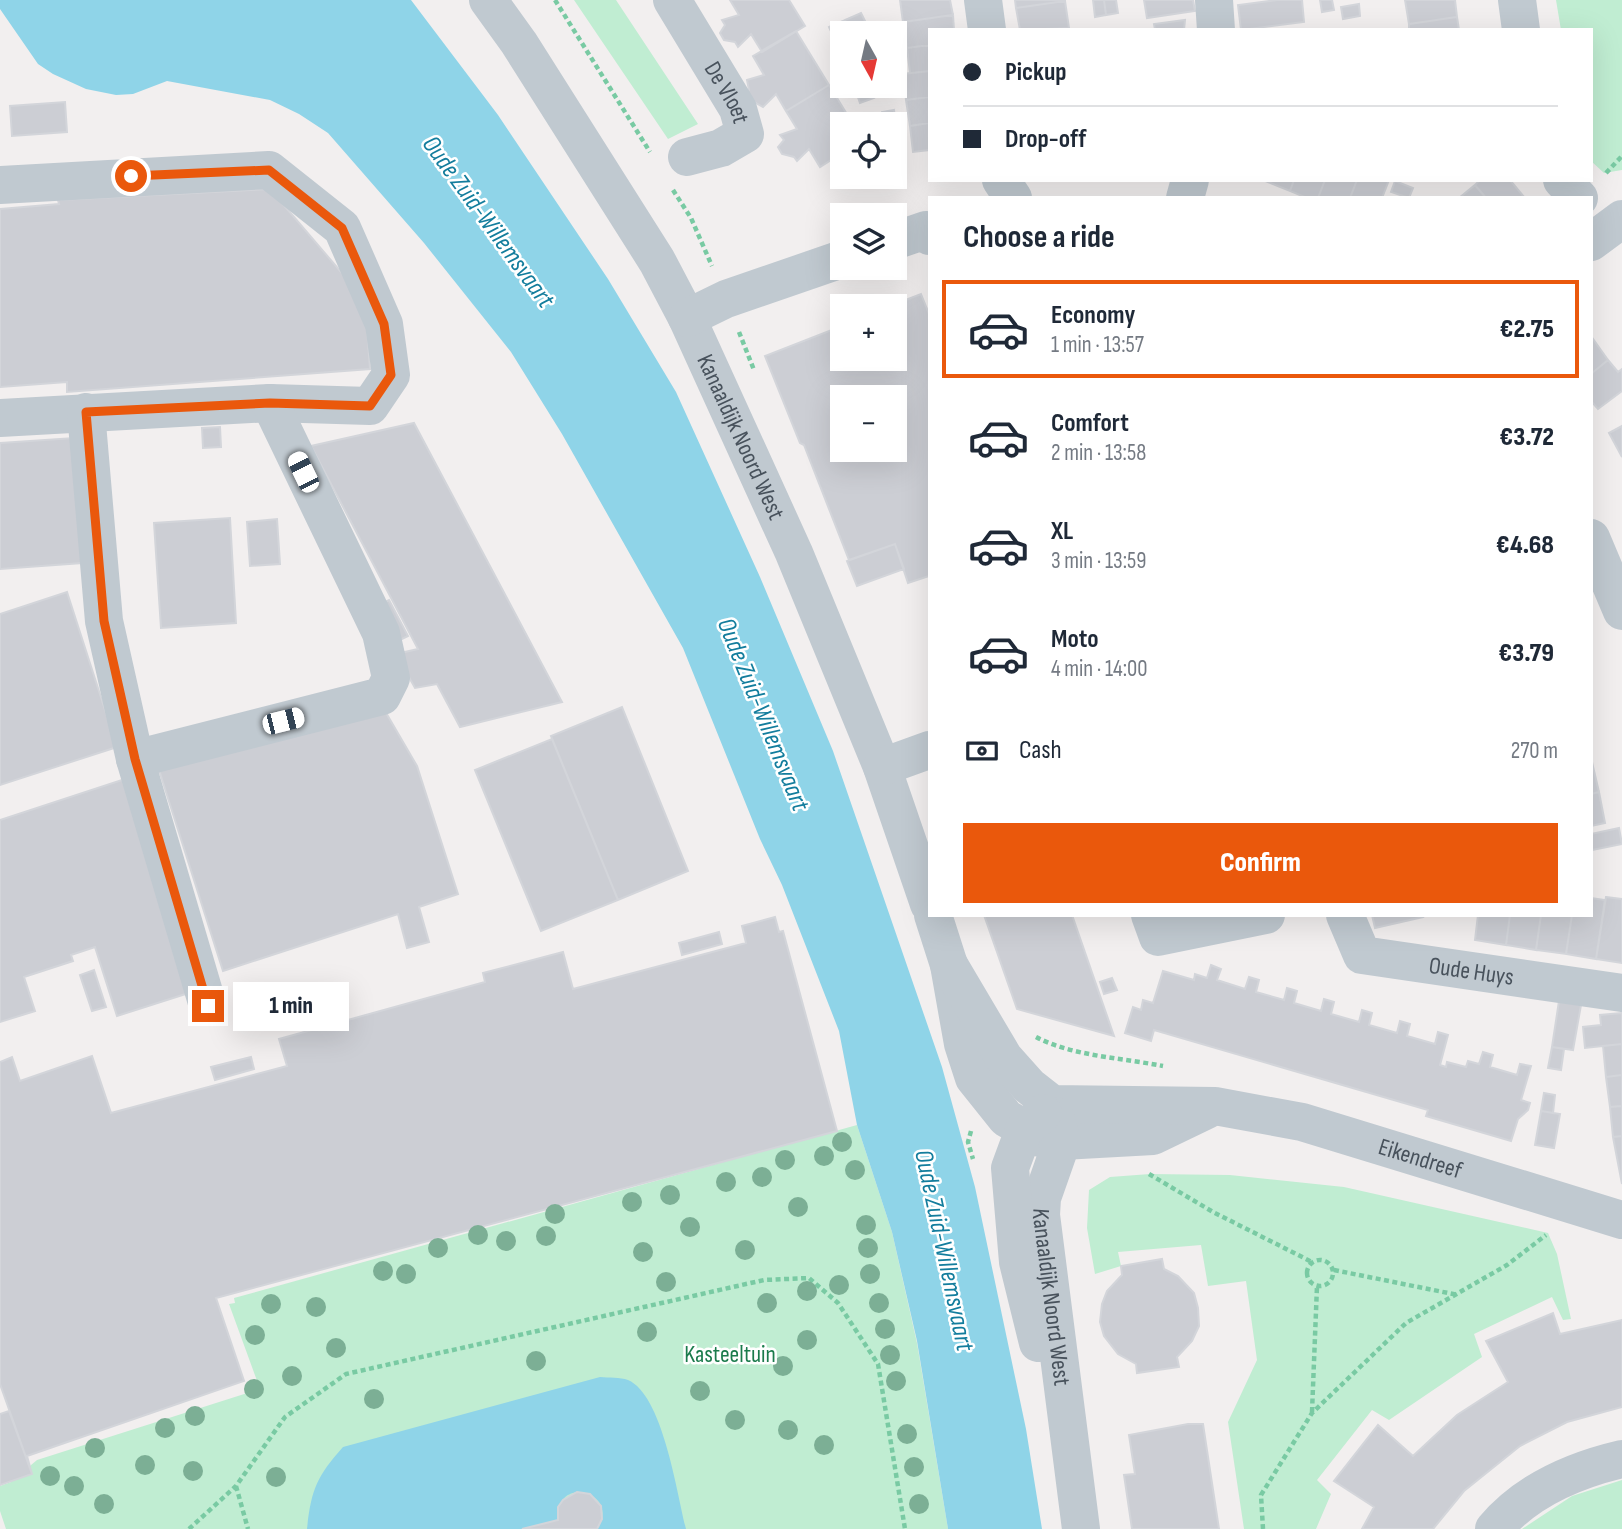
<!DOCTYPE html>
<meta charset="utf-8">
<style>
:root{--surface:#fff;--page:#f2f2f3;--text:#1f2937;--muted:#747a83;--line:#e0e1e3;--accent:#ea580c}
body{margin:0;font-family:"Sofia Sans Condensed",sans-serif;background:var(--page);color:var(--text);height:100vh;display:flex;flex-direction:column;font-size:26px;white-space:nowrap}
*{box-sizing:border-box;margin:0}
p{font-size:23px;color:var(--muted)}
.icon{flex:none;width:38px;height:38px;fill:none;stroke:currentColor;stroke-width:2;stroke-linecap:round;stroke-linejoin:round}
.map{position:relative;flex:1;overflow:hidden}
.panel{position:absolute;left:928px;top:196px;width:665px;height:721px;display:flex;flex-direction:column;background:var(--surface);border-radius:0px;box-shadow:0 7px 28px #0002}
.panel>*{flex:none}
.hud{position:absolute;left:928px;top:28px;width:665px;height:154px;border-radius:0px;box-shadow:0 7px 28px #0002;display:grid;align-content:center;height:154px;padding:0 35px;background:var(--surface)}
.needle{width:46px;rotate:172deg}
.buttons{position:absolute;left:830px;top:21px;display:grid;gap:14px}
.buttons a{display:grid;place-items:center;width:77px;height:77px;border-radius:0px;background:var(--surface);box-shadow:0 7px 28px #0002;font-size:35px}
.end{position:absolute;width:32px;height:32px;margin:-16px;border:9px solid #ea580c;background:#fff;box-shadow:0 0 0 4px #fff}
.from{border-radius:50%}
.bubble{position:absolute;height:49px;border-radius:0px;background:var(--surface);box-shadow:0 7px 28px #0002;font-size:23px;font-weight:800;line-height:49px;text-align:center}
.car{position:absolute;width:21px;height:42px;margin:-21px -10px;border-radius:9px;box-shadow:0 0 5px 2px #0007;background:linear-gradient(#fff 24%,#345 0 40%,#fff 0 76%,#345 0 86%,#fff 0)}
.hud b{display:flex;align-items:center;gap:24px;height:66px;font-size:26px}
.hud b+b{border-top:2px solid var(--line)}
.hud i{width:18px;height:18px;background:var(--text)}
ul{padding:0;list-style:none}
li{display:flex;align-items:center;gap:21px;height:98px;margin:0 14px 10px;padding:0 21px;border:4px solid transparent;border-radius:0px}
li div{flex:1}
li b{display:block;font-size:26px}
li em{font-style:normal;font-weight:800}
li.active{border-color:var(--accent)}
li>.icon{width:63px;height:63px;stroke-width:1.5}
h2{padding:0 35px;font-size:32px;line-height:84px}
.pay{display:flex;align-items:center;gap:18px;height:77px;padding:0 35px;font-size:26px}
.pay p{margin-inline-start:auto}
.primary-button{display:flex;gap:14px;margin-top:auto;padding:14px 35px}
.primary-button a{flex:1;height:80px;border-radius:0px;background:var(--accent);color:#fff;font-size:28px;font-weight:800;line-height:80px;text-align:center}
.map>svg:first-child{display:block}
.green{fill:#c0edd2}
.water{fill:#8fd4e8}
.building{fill:#ccced4;stroke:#d3d5da;stroke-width:2;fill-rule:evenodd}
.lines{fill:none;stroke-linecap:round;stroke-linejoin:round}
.path{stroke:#79caa3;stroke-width:4.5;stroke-dasharray:5 3.5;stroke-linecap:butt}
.minor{stroke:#c0c9d0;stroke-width:38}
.tree{fill:#7caf95}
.route{stroke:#ea580c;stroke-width:9}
.labels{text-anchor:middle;stroke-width:5;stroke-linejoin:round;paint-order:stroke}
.street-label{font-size:24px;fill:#48525c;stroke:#fff}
.park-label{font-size:24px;fill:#1b7b4c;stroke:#fff}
.water-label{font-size:26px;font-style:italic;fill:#137d9d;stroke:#fff}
</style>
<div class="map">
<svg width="1622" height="1529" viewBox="0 0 1622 1529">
<rect width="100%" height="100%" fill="#f2efef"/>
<path class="green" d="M574,0H616L698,124L668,139Z
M1556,0H1622V170L1604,173L1591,161V30H1561Z
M857,1125L892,1232L917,1343L948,1529H6L0,1511V1486L11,1482L37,1460L260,1389L229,1304L235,1303L234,1298Z
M1150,1174L1230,1175L1344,1187L1548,1233L1557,1254L1571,1319L1563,1320L1552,1297L1474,1334L1482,1357L1389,1420L1372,1410L1317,1480L1331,1494L1316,1529H1244L1228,1422L1257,1360L1246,1281L1208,1286L1201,1245L1118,1252L1121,1266L1095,1274L1087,1228L1089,1190L1110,1177Z
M1622,1480V1529H1522L1572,1496Z"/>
<path class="water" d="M0,0H411L498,115L608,279L676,392L760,577L833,751L942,1067L975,1187L1026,1429L1042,1529H948L917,1341L892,1232L857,1125L839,1031L782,885L760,839L683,648L562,434L511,352L424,243L328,133L299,114L270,100L167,81L133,94L116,95L86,89L53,74L38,64L0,9Z
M600,1377C609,1378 620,1377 628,1380C663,1395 677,1494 686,1529H597C622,1492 554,1473 558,1520L522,1529H307C311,1490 317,1476 343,1447Z"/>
<path class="building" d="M730,0H789L805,26L762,52L751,34L738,47L735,42L724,40L720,33L725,25L722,20L739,15Z
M900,0H950L953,15L903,22Z
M1015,0H1065V1L1016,8Z
M1093,0H1104L1106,15L1095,17Z
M1104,0H1116L1118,13L1106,15Z
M1144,0H1193L1195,11L1147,18Z
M1277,0H1302L1304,22L1241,30L1238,5Z
M1320,0H1332L1334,10L1322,12Z
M1405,0H1455L1457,17L1409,24Z
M1065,1L1069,28L1020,30L1016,8Z
M1359,4L1360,16L1343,19L1341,7Z
M861,13L867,25L850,32L845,20Z
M953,15L954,30H929V45L907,48L903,22Z
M1457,17L1459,30H1409V24Z
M845,20L850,32L834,38L829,27Z
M1185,20L1184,30H1155L1154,24Z
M796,31L829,85L786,111L776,94L763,107L749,99L744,93L749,90L747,80L764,75L753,56Z
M929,45V71L903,74L910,73L907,48Z
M929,71V97L906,100L903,74Z
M829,85L853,124H842V153L820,167L809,149L797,161L794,157L782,154L778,147L784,140L780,135L797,129L786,111Z
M854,86H869L874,98L860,103Z
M929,97V123L910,126L906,100Z
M65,102L67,132L12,136L10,106Z
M894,110L896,127L894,124H883L882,112Z
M929,123V150L913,152L910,126Z
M1263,180H1294L1290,191Z
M1294,180H1325L1318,198H1307L1290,191Z
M1325,180H1357L1350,198H1318Z
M1357,180H1389L1382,198H1350Z
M1480,180H1510L1525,198H1486L1475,185Z
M1395,181L1413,188L1409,198L1391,192Z
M1475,185L1486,198H1459Z
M270,189L365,300L370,369L67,392V382L0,387V209L59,204L58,200Z
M921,294L929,314V576L908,583L895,544L849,560L804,445L800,443L765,356L842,326V359H894V306H890ZM842,397H894V450H842Z
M1591,336L1608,360L1591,374Z
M1608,360L1618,372L1622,369V391L1598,409L1591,401V374Z
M414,423L562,702L460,727L437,684L415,688L396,654L418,649L311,446Z
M1622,426V457L1609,433Z
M220,427L221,447L203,448L202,428Z
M74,438L82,563L0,569V443Z
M230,518L236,623L161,628L154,523Z
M277,519L280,564L250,566L247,522Z
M895,544L904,569L857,586L847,561Z
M67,592L117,747L0,785V614Z
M389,600L408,636L396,642L377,606Z
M378,699L417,766L458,894L419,907L429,942L407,948L398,914L223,971L159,770Z
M622,707L688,871L618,900L551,736Z
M552,739L618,900L541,931L475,770Z
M1592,762L1599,792L1591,794V763Z
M128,778L198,990L117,1016L95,947L71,955L73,961L24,977L35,1011L0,1022V820Z
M1599,792L1605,823L1591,826V794Z
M1619,828L1622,844L1592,850L1591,834Z
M1606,897L1622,899V963L1596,959Z
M1591,898L1605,900L1596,959L1566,954L1572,915H1591Z
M984,915H1072L1114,1036L1017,1009Z
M1372,915H1422L1423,917L1375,928Z
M1478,915H1510L1506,945L1475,940Z
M1510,915H1541L1536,950L1506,945Z
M1541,915H1572L1566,954L1536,950Z
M775,917L779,932L783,931L837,1131L216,1298L244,1381L27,1456L32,1474L0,1384V1062L12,1057L20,1081L92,1056L111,1113L287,1066L279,1039L485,982L483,973L563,952L573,989L746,943L742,926Z
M719,932L722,944L682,955L679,943Z
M1211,965L1221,969L1217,980L1245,989L1249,977L1259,980L1256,992L1284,1000L1287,988L1297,991L1294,1003L1321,1011L1324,999L1334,1002L1331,1014L1359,1022L1362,1010L1372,1013L1369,1025L1397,1033L1400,1021L1410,1024L1407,1036L1435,1044L1438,1032L1448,1035L1440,1065L1446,1067L1447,1062L1466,1067L1468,1061L1479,1064L1483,1052L1493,1055L1490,1067L1517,1075L1520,1064L1531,1066L1521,1100L1530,1103L1528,1110L1518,1119L1511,1141L1426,1116L1428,1110L1154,1030L1151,1041L1125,1033L1133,1007L1141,1010L1143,1000L1153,1003L1163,971L1194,980L1195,974L1207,978Z
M94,970L106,1007L92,1011L80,975Z
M1112,978L1117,990L1104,994L1100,982Z
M1559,1001L1581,1005L1573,1050L1552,1047Z
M1622,1013V1044L1585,1048L1583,1027L1601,1025L1600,1015Z
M1622,1044V1075L1606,1077L1603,1046Z
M1552,1047L1564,1049L1561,1070L1548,1068Z
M251,1057L254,1069L215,1080L211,1067Z
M1622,1075V1106L1610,1107L1606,1077Z
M1544,1093L1555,1095L1553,1113L1541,1111Z
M1622,1106V1136L1613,1137L1610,1107Z
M1541,1111L1560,1114L1554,1148L1535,1145Z
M1622,1136V1184L1613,1137Z
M1162,1259L1164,1269L1178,1276L1194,1293L1198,1308L1199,1326L1192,1341L1177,1357L1179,1367L1137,1373L1136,1364L1118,1354L1104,1336L1100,1322L1102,1304L1107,1291L1122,1275L1121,1266Z
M1553,1313L1560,1334L1622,1320V1407L1567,1422L1520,1446L1464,1491L1433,1529H1362L1374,1507L1334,1481L1378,1425L1413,1456L1457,1415L1508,1382L1486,1341Z
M9,1411L32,1474L0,1485V1414Z
M1188,1424H1203L1219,1529H1132L1124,1475L1135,1474L1129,1435Z
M577,1492L590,1494L601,1506L602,1519L597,1529H522L558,1520V1507L563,1500Z"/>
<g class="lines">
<path class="path" d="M555,0L650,152
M1606,173L1622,156
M673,190L691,218L712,266
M739,332L754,370
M1036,1037C1072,1056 1122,1058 1163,1066
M971,1131L968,1142L973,1159
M1149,1174L1213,1212L1312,1262
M1307 1273a13 13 0 1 1 26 0a13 13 0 1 1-26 0Z
M1334,1270L1458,1295
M1312,1412L1317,1286
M236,1486L248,1529
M189,1529L236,1486L285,1417L346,1374L764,1280L809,1278L838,1303L878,1364L905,1529
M1263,1529L1261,1495L1312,1413L1406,1323L1507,1265L1546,1235"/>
<g class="minor">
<path id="s1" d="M488,0L519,43L657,261L687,318L794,553L882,767L929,904"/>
<path id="s2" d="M672,0L738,109L745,134L721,148L687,157"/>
<path d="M983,0L987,30"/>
<path d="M1214,0L1216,30"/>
<path d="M1517,0L1521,30"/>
<path d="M1001,180L1013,198"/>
<path d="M1562,180L1579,198"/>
<path d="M0,185L269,170L342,228L384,324L391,375L370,406L270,403L0,418"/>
<path d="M1185,198L1190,180"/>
<path d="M894,241L926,230L929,236"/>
<path d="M1591,242L1622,219"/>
<path d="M687,318L726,299L842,259"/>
<path d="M86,412L104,621L135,759L208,1006"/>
<path d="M1591,538L1622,611"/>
<path d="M135,759L382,696L391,678L381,633L270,403"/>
<path d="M882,767L929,750"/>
<path d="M933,915L949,965L963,1044L974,1078L1006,1118L1040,1138L1062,1141L1153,1136L1207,1110"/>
<path d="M1150,915L1158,937L1266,915"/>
<path id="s3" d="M1345,915L1362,955L1622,993"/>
<path id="s4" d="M949,965L1004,1058L1029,1086L1052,1104L1215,1106L1302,1122L1622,1220"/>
<path id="s5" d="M1055,1116L1062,1141L1042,1198L1041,1215L1081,1529"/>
<path d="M1038,1343L1018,1262L1010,1168L1024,1130L1043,1113"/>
<path d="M1494,1529C1526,1491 1575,1470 1622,1459"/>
</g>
</g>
<g class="tree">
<circle cx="842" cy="1142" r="10"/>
<circle cx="824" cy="1156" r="10"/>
<circle cx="785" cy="1160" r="10"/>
<circle cx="855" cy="1170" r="10"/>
<circle cx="762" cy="1177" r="10"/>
<circle cx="726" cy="1182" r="10"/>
<circle cx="670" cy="1195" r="10"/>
<circle cx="632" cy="1202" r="10"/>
<circle cx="798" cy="1207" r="10"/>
<circle cx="555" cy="1214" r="10"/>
<circle cx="866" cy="1225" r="10"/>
<circle cx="690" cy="1227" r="10"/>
<circle cx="478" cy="1235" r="10"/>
<circle cx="546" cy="1236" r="10"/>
<circle cx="506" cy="1241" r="10"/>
<circle cx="438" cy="1248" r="10"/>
<circle cx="868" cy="1248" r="10"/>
<circle cx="745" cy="1250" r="10"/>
<circle cx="643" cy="1252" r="10"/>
<circle cx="383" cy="1271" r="10"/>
<circle cx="406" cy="1274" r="10"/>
<circle cx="870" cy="1274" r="10"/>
<circle cx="666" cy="1282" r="10"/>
<circle cx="839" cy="1285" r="10"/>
<circle cx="807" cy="1291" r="10"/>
<circle cx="767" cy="1303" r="10"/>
<circle cx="879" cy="1303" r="10"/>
<circle cx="271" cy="1304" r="10"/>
<circle cx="316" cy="1307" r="10"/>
<circle cx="885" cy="1329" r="10"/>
<circle cx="647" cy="1332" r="10"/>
<circle cx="255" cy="1335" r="10"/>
<circle cx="807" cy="1340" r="10"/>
<circle cx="336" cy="1348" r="10"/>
<circle cx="890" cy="1355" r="10"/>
<circle cx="536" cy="1361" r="10"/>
<circle cx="783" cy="1366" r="10"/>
<circle cx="292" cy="1376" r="10"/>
<circle cx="896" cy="1381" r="10"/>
<circle cx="254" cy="1389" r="10"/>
<circle cx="700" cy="1391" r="10"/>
<circle cx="374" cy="1399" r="10"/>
<circle cx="195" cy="1416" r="10"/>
<circle cx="735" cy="1420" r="10"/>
<circle cx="165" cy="1428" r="10"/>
<circle cx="788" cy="1430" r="10"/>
<circle cx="907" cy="1434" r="10"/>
<circle cx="824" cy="1445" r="10"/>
<circle cx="95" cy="1448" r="10"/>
<circle cx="145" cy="1465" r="10"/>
<circle cx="914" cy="1467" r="10"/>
<circle cx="193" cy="1471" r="10"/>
<circle cx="50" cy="1476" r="10"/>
<circle cx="276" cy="1477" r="10"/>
<circle cx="74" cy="1486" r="10"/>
<circle cx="104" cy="1504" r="10"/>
<circle cx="919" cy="1504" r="10"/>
</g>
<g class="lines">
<path class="route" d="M131,176L269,170L342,228L384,324L391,375L370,406L270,403L86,412L104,621L135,759L208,1006"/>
</g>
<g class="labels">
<g class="street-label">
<text dy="8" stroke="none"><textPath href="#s2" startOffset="108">De Vloet</textPath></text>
<text dy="8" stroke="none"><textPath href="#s1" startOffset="506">Kanaaldijk Noord West</textPath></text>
<text dy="8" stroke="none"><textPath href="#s3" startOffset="154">Oude Huys</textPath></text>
<text dy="8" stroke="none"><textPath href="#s4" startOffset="550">Eikendreef</textPath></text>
<text dy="8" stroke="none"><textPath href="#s5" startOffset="186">Kanaaldijk Noord West</textPath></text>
</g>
<g class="park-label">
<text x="730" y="1362">Kasteeltuin</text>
</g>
<g class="water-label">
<text transform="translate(489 221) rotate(54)" y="9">Oude Zuid-Willemsvaart</text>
<text transform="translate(764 714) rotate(68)" y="9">Oude Zuid-Willemsvaart</text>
<text transform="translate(945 1250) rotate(78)" y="9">Oude Zuid-Willemsvaart</text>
</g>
</g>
</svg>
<div class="buttons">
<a><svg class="needle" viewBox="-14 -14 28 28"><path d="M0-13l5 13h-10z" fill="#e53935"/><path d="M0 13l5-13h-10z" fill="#747a83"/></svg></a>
<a><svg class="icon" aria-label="locate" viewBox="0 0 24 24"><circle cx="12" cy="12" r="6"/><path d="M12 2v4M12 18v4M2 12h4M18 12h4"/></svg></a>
<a><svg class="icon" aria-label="layers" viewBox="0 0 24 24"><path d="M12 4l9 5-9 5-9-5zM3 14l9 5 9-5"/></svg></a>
<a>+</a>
<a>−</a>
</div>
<i class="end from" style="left:131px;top:176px"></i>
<i class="end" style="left:208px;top:1006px"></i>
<div class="bubble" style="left:233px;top:982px;width:116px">1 min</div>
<i class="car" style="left:303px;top:472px;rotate:334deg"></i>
<i class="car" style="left:283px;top:721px;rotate:76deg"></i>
<div class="hud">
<b><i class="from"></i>Pickup</b>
<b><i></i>Drop-off</b>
</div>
<section class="panel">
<h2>Choose a ride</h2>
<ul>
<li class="active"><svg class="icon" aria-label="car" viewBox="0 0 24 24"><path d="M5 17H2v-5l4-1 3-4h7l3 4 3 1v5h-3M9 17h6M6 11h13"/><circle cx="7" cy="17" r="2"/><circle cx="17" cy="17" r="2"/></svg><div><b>Economy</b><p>1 min · 13:57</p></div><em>€2.75</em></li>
<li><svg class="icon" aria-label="car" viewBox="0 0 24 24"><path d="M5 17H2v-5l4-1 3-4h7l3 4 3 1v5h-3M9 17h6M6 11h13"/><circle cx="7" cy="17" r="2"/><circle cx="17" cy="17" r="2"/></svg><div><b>Comfort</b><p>2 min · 13:58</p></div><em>€3.72</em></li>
<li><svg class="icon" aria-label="car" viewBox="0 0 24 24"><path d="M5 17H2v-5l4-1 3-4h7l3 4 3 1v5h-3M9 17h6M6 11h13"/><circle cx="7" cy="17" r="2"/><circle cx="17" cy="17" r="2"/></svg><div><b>XL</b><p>3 min · 13:59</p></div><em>€4.68</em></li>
<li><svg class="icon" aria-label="car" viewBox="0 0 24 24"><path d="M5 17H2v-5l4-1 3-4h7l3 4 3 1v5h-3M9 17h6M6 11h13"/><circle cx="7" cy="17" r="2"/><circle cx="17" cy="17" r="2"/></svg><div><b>Moto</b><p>4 min · 14:00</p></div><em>€3.79</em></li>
</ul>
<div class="pay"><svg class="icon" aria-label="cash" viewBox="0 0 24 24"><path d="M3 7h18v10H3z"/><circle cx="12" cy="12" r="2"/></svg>Cash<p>270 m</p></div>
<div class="primary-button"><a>Confirm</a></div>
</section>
</div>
